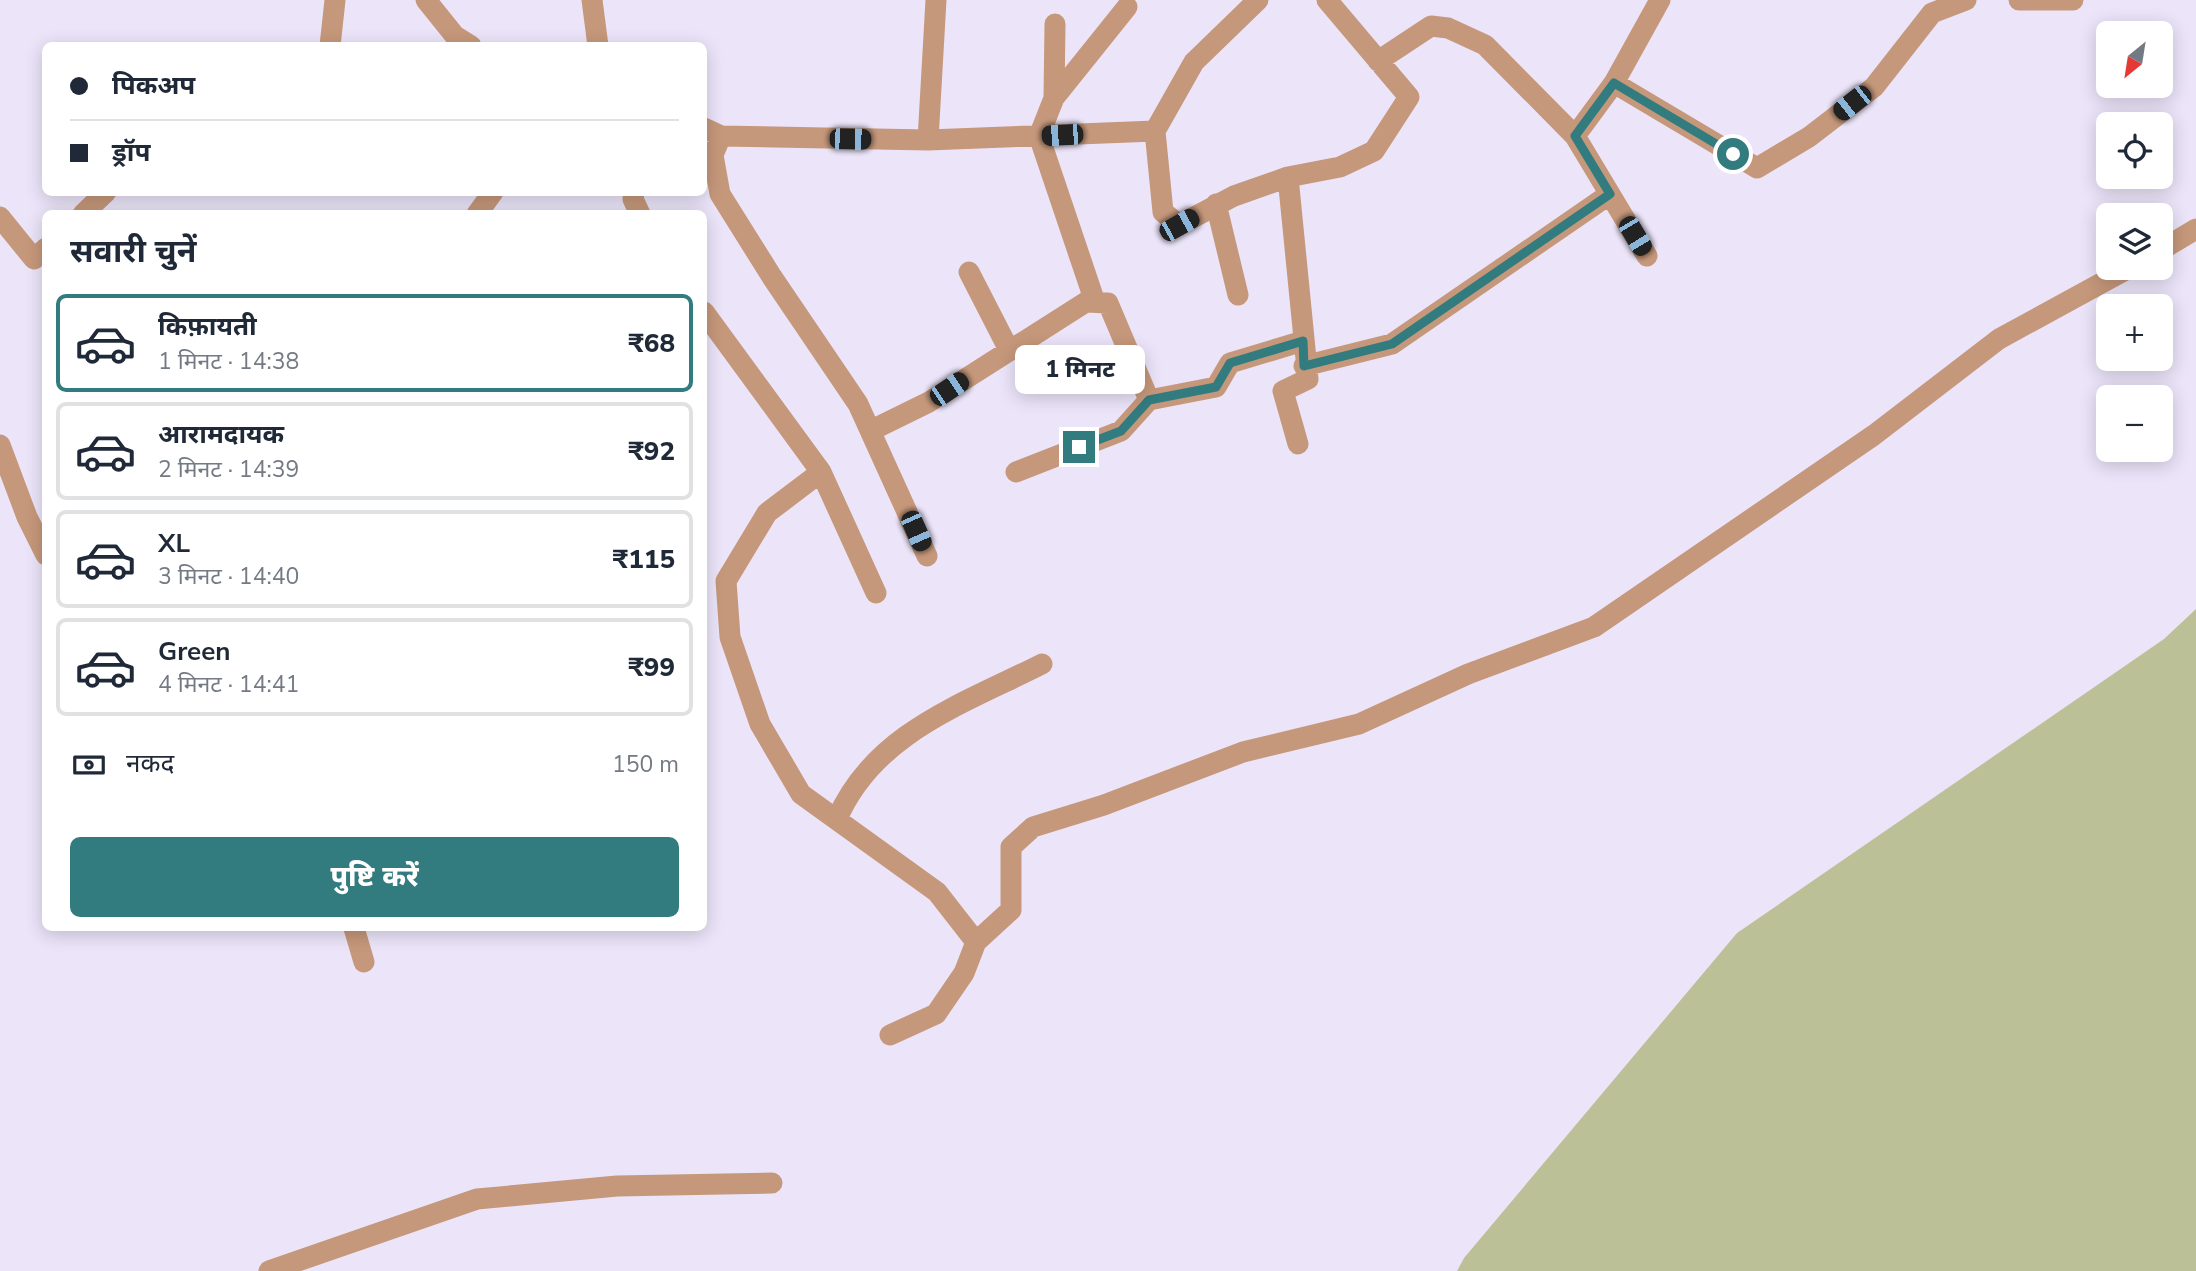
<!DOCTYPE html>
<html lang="hi">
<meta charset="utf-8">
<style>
:root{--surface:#fff;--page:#f6f6f7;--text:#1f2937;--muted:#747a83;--line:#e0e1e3;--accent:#327b7f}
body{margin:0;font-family:"Nunito Sans","Noto Sans Devanagari",sans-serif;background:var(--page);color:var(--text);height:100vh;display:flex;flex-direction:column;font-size:26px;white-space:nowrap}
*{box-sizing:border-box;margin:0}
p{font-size:23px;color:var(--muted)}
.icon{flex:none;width:38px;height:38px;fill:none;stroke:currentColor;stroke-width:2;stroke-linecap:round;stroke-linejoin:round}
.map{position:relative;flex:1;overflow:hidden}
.sheet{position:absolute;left:42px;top:210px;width:665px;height:721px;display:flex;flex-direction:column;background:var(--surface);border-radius:10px;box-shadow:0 4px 18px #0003}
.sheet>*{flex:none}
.guide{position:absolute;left:42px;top:42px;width:665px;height:154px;border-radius:10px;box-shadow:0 4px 18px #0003;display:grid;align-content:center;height:154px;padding:0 28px;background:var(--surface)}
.needle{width:46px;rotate:210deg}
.buttons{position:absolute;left:2096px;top:21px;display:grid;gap:14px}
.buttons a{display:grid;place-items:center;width:77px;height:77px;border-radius:10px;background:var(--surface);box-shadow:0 4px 18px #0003;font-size:35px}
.end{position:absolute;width:32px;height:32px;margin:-16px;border:9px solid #327b7f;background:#fff;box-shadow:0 0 0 4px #fff}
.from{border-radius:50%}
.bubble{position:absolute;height:49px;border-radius:10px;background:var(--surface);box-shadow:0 4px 18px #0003;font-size:23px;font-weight:800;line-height:49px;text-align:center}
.car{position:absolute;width:21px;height:42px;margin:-21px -10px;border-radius:9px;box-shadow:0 0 5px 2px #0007;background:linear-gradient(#222 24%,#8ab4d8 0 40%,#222 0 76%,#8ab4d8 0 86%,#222 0)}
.guide b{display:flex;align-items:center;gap:24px;height:66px;font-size:26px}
.guide b+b{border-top:2px solid var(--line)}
.guide i{width:18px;height:18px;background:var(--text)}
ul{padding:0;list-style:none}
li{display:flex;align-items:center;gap:21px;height:98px;margin:0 14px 10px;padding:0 14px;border:4px solid var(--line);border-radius:10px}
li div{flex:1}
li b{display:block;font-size:26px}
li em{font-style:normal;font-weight:800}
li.active{border-color:var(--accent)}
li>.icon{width:63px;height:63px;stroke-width:1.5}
h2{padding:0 28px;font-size:32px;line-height:84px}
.pay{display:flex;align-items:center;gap:18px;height:77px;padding:0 28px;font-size:26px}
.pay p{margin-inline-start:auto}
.primary-button{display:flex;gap:14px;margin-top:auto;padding:14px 28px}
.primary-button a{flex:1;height:80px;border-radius:10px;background:var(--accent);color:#fff;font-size:28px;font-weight:800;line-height:80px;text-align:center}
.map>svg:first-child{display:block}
.green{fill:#bcc097}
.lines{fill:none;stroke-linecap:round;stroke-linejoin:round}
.minor{stroke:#c6987b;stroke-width:21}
.route{stroke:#327b7f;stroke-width:9}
</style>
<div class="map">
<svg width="2196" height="1271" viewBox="0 0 2196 1271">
<rect width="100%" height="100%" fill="#ece5fa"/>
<path class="green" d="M2196,609V1271H1457L1464,1258L1737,933L2164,639Z"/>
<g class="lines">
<path class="minor" d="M426,0L455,36L471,46
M592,0L598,46
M1258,0L1194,62L1155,131L1163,212L1179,225L1234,196L1288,177L1340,167L1374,151L1409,97L1327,0
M2019,0H2073
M1055,24L1054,98L1039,136L1095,302
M330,46L335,0
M1378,61L1431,26L1448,28L1485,45L1575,136L1647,256
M1614,83L1757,168L1809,137L1874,87L1932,13L1966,0
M1054,98L1127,7
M704,128L721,136L928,140L1155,131
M721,136L713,155L720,194L772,277L858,404L927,556
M1575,136L1614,83L1660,0
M928,140L936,0
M1288,177L1308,379L1283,391L1298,444
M634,192L633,199L640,214
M1216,204L1238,295
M83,214L106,192
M477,214L493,192
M0,217L34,259L46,248
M2161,250L2196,229
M969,272L1009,350
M704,312L821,472L876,593
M1304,366L1392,344L1610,194
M872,430L929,402L1086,302L1108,303L1149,400
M0,445L27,517L46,555
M821,472L767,513L726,581L730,637L760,724L801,794L937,892L976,942L1011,910V847L1033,827L1104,805L1243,752L1359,724L1468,674L1594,627L1874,435L1999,339L2129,268
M1016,472L1121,431L1149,400L1216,387L1230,363L1303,341
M837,819C874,733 963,704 1042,664
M354,928L364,962
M890,1035L936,1014L964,973L976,942
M269,1271L477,1199L617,1186L772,1183"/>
</g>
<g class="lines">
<path class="route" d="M1079,447L1121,431L1149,400L1216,387L1230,363L1303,341L1304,366L1392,344L1610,194L1575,136L1614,83L1733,154"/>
</g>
</svg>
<div class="buttons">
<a><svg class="needle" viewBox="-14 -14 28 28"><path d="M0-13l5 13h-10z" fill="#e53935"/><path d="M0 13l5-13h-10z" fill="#747a83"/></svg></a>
<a><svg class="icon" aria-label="locate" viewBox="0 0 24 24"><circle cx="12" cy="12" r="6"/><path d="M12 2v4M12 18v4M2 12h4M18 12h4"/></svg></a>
<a><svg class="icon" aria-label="layers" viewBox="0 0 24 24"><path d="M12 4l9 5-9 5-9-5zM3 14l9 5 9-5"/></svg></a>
<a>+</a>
<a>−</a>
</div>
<i class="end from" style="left:1733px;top:154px"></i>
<i class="end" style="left:1079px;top:447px"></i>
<div class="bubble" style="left:1015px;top:345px;width:130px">1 मिनट</div>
<i class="car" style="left:1852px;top:103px;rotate:232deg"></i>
<i class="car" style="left:1062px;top:135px;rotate:267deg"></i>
<i class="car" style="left:850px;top:139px;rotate:91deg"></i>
<i class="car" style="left:1179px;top:225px;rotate:61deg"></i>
<i class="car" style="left:1635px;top:236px;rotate:149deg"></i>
<i class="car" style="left:949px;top:389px;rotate:56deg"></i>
<i class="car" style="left:916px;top:531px;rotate:156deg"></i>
<div class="guide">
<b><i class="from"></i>पिकअप</b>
<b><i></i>ड्रॉप</b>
</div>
<section class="sheet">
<h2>सवारी चुनें</h2>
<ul>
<li class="active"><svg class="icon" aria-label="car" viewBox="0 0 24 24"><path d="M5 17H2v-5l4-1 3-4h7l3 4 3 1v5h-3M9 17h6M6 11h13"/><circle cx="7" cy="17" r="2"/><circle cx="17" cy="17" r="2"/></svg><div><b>किफ़ायती</b><p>1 मिनट · 14:38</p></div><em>₹68</em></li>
<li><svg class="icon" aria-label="car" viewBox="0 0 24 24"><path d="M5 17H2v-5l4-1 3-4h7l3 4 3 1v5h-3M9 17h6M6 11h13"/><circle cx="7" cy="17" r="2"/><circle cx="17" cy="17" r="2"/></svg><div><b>आरामदायक</b><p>2 मिनट · 14:39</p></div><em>₹92</em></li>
<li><svg class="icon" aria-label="car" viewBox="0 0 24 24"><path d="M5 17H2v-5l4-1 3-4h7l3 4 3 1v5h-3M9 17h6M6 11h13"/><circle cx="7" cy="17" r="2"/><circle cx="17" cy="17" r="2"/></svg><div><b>XL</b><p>3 मिनट · 14:40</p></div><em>₹115</em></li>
<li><svg class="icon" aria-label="car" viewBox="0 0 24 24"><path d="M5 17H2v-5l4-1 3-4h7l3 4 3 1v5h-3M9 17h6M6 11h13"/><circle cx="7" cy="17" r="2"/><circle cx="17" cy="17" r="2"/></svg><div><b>Green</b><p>4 मिनट · 14:41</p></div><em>₹99</em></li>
</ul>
<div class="pay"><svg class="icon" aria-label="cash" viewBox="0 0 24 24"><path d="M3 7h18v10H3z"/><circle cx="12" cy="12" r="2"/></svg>नकद<p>150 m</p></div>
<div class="primary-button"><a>पुष्टि करें</a></div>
</section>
</div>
